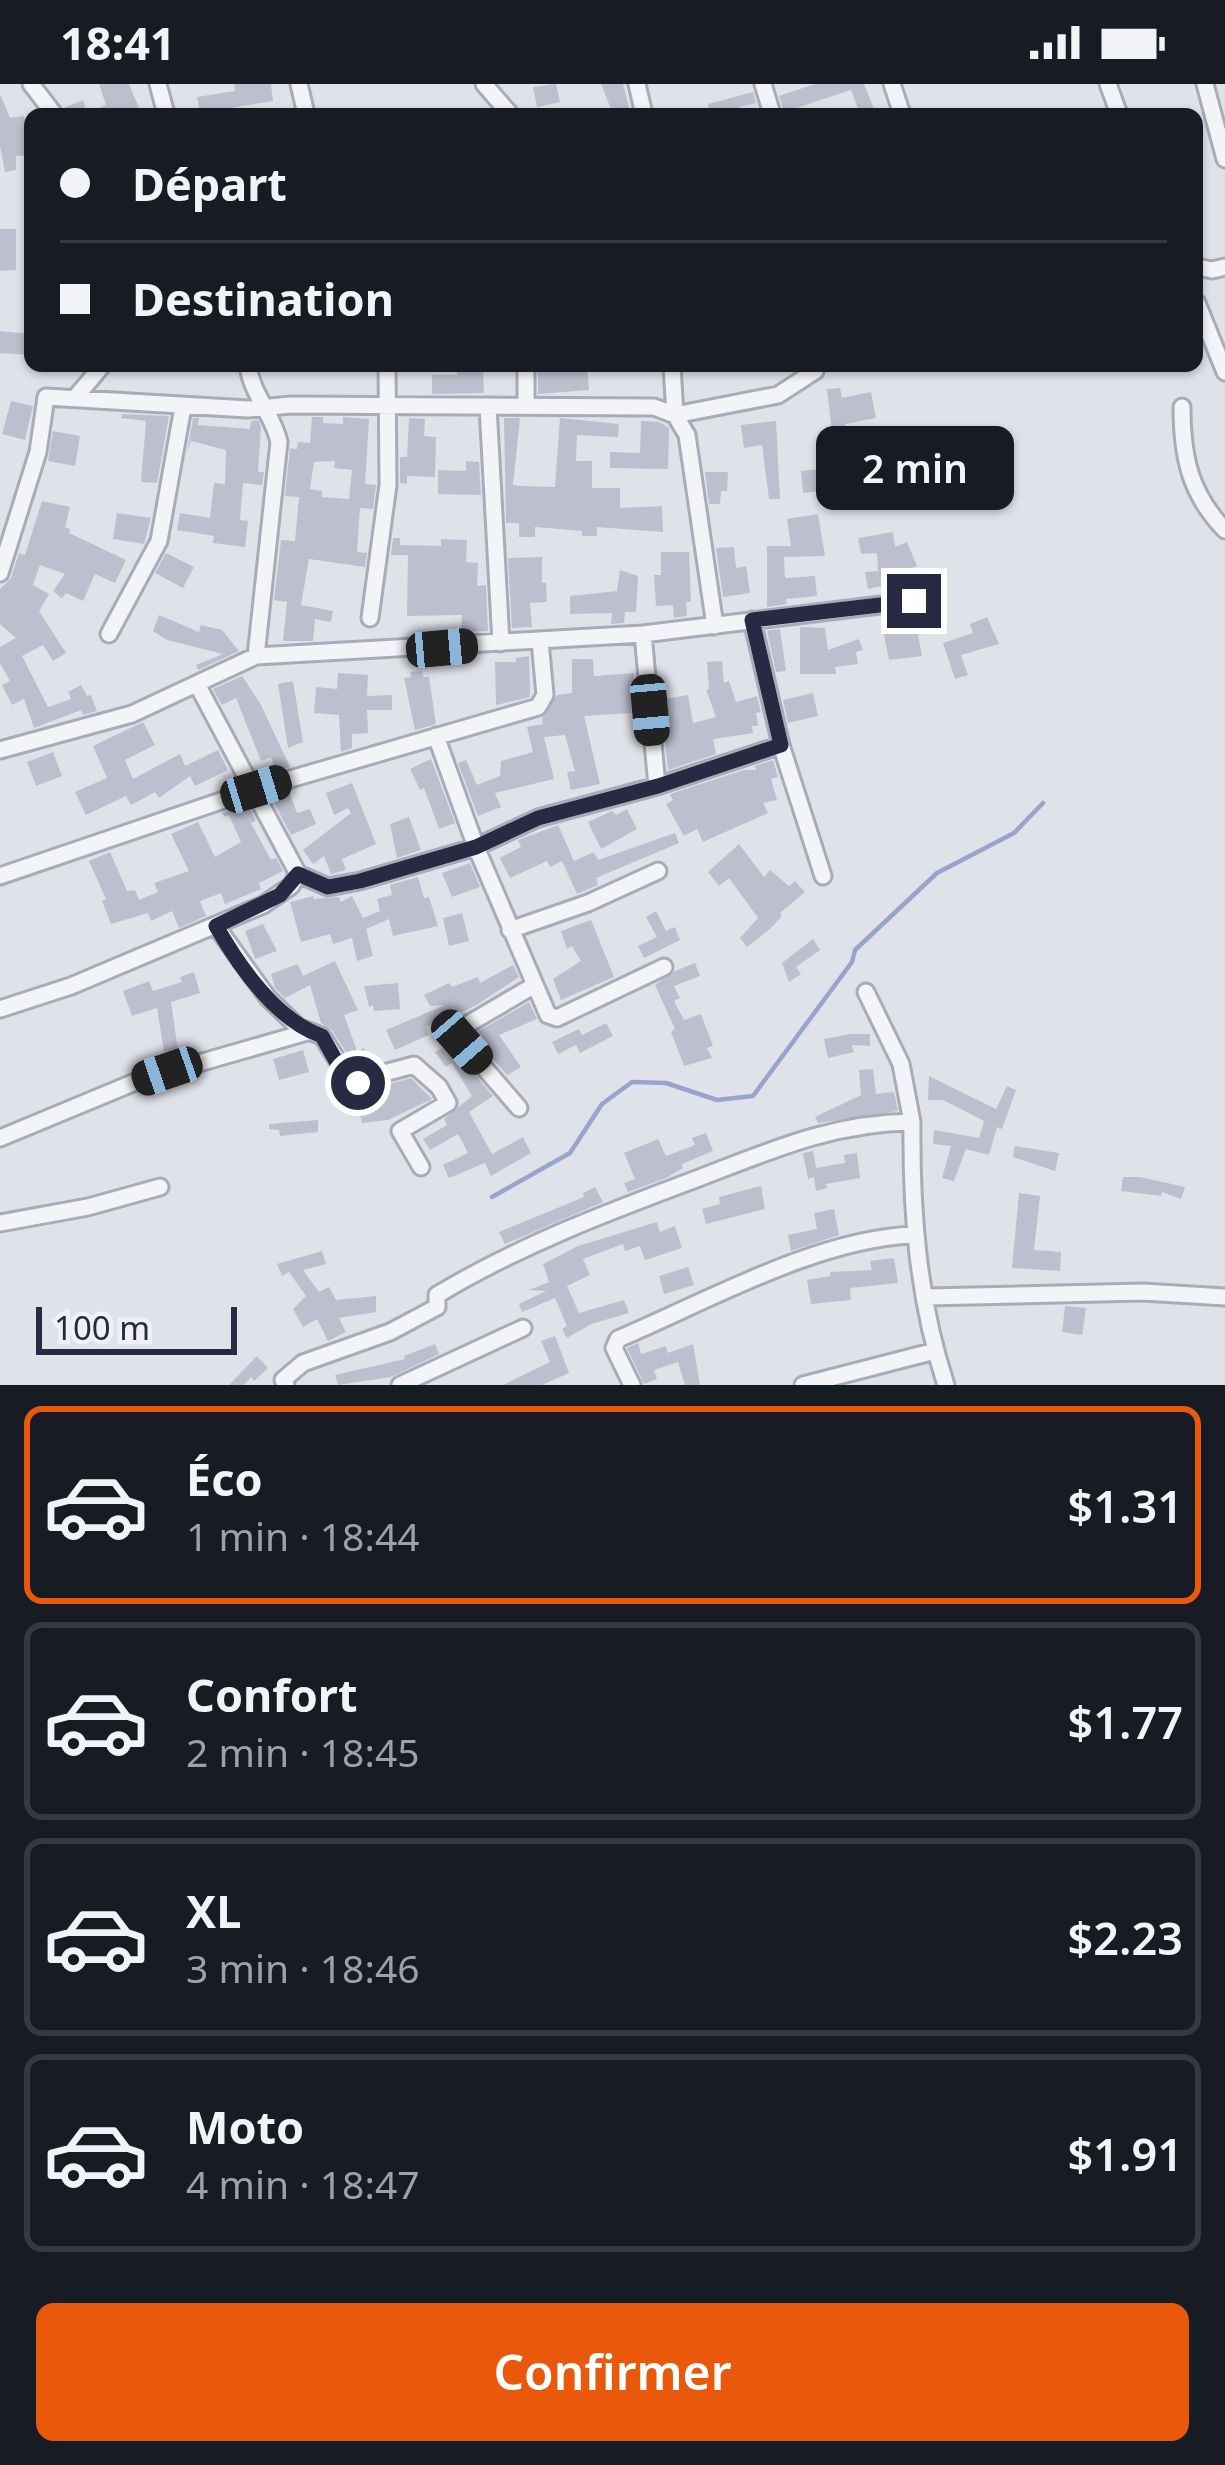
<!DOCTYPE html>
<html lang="fr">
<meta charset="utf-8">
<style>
:root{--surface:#171b24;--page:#20242c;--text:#f1f3f6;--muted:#9ea1a6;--line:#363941;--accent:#ea580c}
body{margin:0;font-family:"Noto Sans",sans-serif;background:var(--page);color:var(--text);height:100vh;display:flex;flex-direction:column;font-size:45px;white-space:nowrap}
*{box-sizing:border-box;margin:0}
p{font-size:39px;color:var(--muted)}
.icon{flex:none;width:66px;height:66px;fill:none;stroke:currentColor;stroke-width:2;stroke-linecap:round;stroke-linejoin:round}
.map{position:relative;height:1301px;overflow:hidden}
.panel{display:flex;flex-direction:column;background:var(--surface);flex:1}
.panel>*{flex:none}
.guide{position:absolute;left:24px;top:24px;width:1179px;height:264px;border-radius:18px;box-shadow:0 3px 9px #0004;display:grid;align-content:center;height:264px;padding:0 36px;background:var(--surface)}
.scale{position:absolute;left:36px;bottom:30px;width:201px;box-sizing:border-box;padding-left:12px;border:6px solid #282a43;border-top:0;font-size:33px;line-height:42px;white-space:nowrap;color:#282a43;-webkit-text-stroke:9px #f0f1f8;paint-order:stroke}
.end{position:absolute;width:54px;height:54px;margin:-27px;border:15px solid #282a43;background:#fff;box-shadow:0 0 0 6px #fff}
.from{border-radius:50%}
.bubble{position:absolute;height:84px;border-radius:18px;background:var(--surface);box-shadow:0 3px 9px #0004;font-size:39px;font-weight:600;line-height:84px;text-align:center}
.car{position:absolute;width:36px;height:72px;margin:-36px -18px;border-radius:15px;box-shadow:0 0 9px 3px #0007;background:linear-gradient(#222 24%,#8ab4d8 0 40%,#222 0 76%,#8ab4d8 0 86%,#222 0)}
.guide b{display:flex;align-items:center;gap:42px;height:114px;font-size:45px}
.guide b+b{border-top:3px solid var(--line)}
.guide i{width:30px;height:30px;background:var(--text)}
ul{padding:21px 0 0;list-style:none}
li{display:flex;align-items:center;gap:36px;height:198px;margin:0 24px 18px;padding:0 12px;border:6px solid var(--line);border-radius:18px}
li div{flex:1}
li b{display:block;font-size:45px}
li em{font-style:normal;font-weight:600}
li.selected{border-color:var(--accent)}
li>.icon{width:108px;height:108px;stroke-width:1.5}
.action{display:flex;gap:24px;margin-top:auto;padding:24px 36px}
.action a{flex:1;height:138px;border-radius:18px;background:var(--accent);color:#fff;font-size:48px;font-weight:600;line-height:138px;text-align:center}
.status{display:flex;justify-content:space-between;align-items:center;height:84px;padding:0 60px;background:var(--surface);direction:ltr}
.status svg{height:33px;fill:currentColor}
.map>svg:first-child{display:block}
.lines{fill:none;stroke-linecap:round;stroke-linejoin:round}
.stream{stroke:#99a4cd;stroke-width:4.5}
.building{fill:#bdbfce;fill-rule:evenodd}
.minor-casing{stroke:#a9abb8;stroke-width:21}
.minor{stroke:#f4f4f8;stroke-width:15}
.route{stroke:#282a43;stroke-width:15}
</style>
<div class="status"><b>18:41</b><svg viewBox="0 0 49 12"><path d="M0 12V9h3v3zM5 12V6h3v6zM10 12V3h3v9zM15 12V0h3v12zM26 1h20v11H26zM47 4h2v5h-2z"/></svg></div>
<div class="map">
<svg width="1225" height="1301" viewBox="0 0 1225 1301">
<rect width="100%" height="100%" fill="#e0e2ea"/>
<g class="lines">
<path class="stream" d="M492,1113L570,1069L602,1020L632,998L666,999L717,1016L753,1012L852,878L855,866L937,789L1014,749L1043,719"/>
</g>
<path class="building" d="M99,0H129L139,24L133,26L134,30H66L64,24L83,16L87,29L106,21Z
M234,0H271L273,17L224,25L225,30H200L197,13L235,7Z
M556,0L560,18L537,23L533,3Z
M601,0H623L630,27L613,30Z
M815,0H864L876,30H860L851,6L784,28L779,12Z
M753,8L756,19L739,23L740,30H710L708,20Z
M0,10L10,34L24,32L30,71L16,72V86L5,88L0,62Z
M0,145H16V186L0,187Z
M0,247L30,250V271L0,269Z
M457,282H483L484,309L432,310V291H457Z
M538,282H587L589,306L538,310Z
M840,304L842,314L871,308L876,334L845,340L846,346L832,348L827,305Z
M11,317L33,322L25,356L2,350Z
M122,330L169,332L157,399L141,398L146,337L121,334Z
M312,333H323V339L343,340V333L369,335L365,400L376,401L373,425L360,424L357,468L367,469L365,483L309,475L301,521L333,527L331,538L315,535L313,557H283L287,518L274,516L281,456L295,457L299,413L285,412L290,364L297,365L298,358L310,359ZM335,377L334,384L352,386L349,415L322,413V407L310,405L314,378Z
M193,334H199L198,341L250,345L251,337L258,336L261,343L258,388H264L262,401L243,399L240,436L248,437L245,463L213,459L214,452L177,446L180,429L210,434L214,399L225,400L226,366L191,357L187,369Z
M409,334L425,335L424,352L436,353L435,393L407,392V400L400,399V373H407Z
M504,334H520L513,401L520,402L555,403L560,334L619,340L618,353L577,351L576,377H592V404H620V424L662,422L663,448L597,443V452H582V447L535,443V453H519V439H506Z
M641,337L659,338L669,344L668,385L610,384V368L640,369Z
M776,337L780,415H769L762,361L744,364L741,341Z
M53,347L80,352L75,382L48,377Z
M918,370L920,389L900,392L899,386L877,390L875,376Z
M466,377L479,378L481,411L438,410V386L466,387Z
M830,384L832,406L803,409L801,387Z
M705,388H728L727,407H721L720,420H709Z
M42,417L70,423L65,443L70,445L69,449L126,476L115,499L95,490L83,517L66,509L62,514L53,507L65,490L40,481L33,501L49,510L39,527L66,569L53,577L43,561L22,572L48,623L71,615L68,608L81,601L87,612L91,611L97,627L83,631L81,626L34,644L24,615L12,621L2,601L10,597L0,579V563L16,554L0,540V505L11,494L19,469L25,471Z
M117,429L151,434L144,460L113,455Z
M818,430L825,472L784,473L785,494L815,492L817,512L786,515L787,520L767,523V462H791L787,435Z
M893,448L895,463L907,458L917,482L885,494L887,501L868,505L865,488L878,487L877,469L861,470L858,454Z
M393,454H400V461L441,462V455L467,456L466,478L478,479L477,502L486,501L488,547L461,548L462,531L407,532L408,471H391Z
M734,463L736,484L746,482L750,509L723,513L716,464Z
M661,468H689L691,518H686L687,532L674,534L673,521L656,522L654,491H661Z
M166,469L194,483L183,504L155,489Z
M542,473V499H546L547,518L530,519L532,543L512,544L508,474Z
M620,486L638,492L636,528H625L624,539L611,540L612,529L570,530V512L617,507Z
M920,528L924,549L918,551L922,572L889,576L881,537Z
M159,531L199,548L201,541L222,546L239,567L198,586L196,581L223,570L167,556L153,547Z
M987,533L999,560L961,571L968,591L955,595L943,559L973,549L970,540Z
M800,543L825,544L828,566L859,555L863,566L856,568L858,580L835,583L836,590H800Z
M780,545L786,587L776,588L767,547Z
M529,572L530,613L496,621L495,578H516V574Z
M572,575H593L594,592L634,589L631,629L584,632L600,700L571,706L567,688L575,687L565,651L544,653L554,695L495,709L501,723L478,732L458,679L466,676L477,701L500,692L501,677L533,668L527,643L543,640L542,634L557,611L572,609Z
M722,577L724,599L729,597L736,618L757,612L761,628L756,629L758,642H752L753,649L713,655L716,670L668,686L661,616L688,611L693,639L716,633L706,606L709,605L707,578Z
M422,587L423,593H429L436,640L415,646L404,594L411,593L410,588Z
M338,589L368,591L367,612L392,611V626H367L368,649L352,650V664L341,668L339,631L314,629L316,603L337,605Z
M242,592L261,621L290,683L276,687L271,673L261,677L236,614L222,621L213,605Z
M293,597L303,658L288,664L278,600Z
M813,609L818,632L788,639L783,616Z
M143,638L155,661L125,676L133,695L180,670L185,682L218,666L228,686L195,702L190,692L159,714L155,708L131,721L126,712L86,731L75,708L107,694L93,662Z
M53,668L62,692L36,702L27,678Z
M431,675L455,739L439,745L424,704L420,706L410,685Z
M773,676L778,693L771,695L777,716L763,719L768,729L703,758L697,745L684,752L666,720L673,716L670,710L744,686H756L755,682Z
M352,699L376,760L342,775L346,786L331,790L324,772L313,780L303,766L351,729L348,724L334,731L326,709Z
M289,708L297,729L310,725L316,740L291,751L271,713Z
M243,722L245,727L250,725L256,737L251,739L271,776L276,774L283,787L259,799L261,805L225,820L221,809L200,817L206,832L179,844L172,827L151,837L148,829L111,840L102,817L106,815L89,777L110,768L127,807L135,806L139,816L158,808L154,799L189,787L171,750L198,738L215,773L241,758L229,731L225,733L222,729Z
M627,725L637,745L601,765L588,738L612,727L616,731Z
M409,733L421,766L397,774L390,740Z
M558,741L574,777L594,768L598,776L675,749L679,759L596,794L598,801L577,810L562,777L550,783L547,777L510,794L500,774L521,763L518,756Z
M739,760L764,793L770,786L789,802L795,797L805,808L780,829L782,832L770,845L747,863L740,854L758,834L729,794L719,802L708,788Z
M470,779L480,803L452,813L442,789Z
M418,793L424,814L429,813L438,842L393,852L389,835L366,845L373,872L357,877L352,854L333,860L330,850L301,858L290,818L313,812L314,815L339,813L341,818L352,812L363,834L380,827L377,815L392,811L390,801Z
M656,827L666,847L675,843L680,856L644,874L638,862L657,853L646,833Z
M462,829L469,857L449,862L443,834Z
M591,836L614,893L561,916L553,895L581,877L572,862L567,865L561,847Z
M263,840L277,867L255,875L245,847Z
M813,855L820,866L796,883L801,890L789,898L782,879Z
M335,877L358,926L344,931L357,967L364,964L372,980L356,984L332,946L321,939L310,901L285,914L275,904L271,890L298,880L303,892Z
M695,879L700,892L674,902L680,914L674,917L684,936L701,930L713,962L707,964L712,974L684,982L671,948L675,945L655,901L675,887Z
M513,881L519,893L475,922L426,943L429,951L395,966L386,946L445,921L430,922L424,911L449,899L452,903L478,893L480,899Z
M194,888L200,909L171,918L178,966L164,968L157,924L132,932L123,907L149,897L153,907L182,898L180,893Z
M398,899L400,925L374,927L373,921L369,923L364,902Z
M529,918L537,935L499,951L521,983L507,991L472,951Z
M606,939L613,952L580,969L576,961L558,970L552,958L579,945L582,951Z
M850,950H870V962L852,961L854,968L828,974L824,955Z
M450,960L493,1012L469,1028L492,1070L523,1053L531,1069L491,1092L485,1079L449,1094L443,1081L468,1069L458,1050L430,1066L423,1055L447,1041L444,1035L472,1012L452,979L446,983L435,968Z
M303,966L309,988L279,996L273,975Z
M873,985L876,1010L894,1008L898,1027L818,1039L815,1033L861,1011L859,986Z
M929,992L996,1025L1007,1002L1016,1006L1002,1045L997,1043L989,1071L966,1065L954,1097L942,1094L951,1062L933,1060L934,1046L979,1054L984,1037L943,1016H928Z
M411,994L432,1015L388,1036L362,1039L359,1027L368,1025L356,1009Z
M318,1036V1048L280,1052L279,1046L269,1045V1040Z
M706,1049L713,1067L682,1080L683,1084L666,1094L628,1108L624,1099L635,1095L624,1069L658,1055L666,1072L695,1061L692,1054Z
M1015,1062L1059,1069L1055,1087L1013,1073Z
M813,1067L816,1084L845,1079L844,1071L857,1069L860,1094L826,1100L827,1104L816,1107L814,1093L808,1095L803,1069Z
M1123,1093H1140L1185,1103L1181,1115L1162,1108L1161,1112L1121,1107Z
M761,1102L765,1125L706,1140L702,1125L720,1120L719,1113Z
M595,1103L603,1118L505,1160L499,1148L584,1113L583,1109Z
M1019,1109L1040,1112L1034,1166L1061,1168L1060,1187L1012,1184Z
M834,1125L839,1151L791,1167L788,1151L817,1145L814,1129Z
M657,1138L660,1148L675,1142L682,1164L645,1176L640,1162L625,1167L623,1160L583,1175L590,1191L567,1202L579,1229L624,1216L629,1229L591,1240L567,1254L562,1245L567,1242L555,1214L522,1228L519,1220L546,1207L529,1206L549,1198L543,1180L578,1162Z
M322,1167L326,1180L303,1186L319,1208L329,1203L336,1216L376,1212V1228L339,1234L346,1248L328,1257L317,1235L303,1243L293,1225L306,1212L289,1188L282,1192L277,1180Z
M894,1174L898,1199L850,1204L851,1216L811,1220L807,1196L830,1192V1188L872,1186L870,1177Z
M688,1183L694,1201L664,1210L659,1192Z
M1065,1222L1086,1224L1082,1251L1062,1248Z
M555,1252L569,1289L542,1301H503L550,1278L541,1257Z
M638,1259L641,1270L666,1262L668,1269L693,1260L700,1301H685L678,1278L654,1286L657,1295L644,1300L627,1264Z
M435,1260L439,1270L391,1293L338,1301L335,1291L405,1275L404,1272Z
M257,1272L268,1284L254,1297L251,1293L244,1301H229Z"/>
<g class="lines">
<defs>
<path id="minor" d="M31,0L54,30
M158,0L166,30
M299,0L306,30
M484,0L510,30
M637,0L644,30
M763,0L772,30
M892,0L902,30
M1108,0L1119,30
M1205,0L1225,75
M1197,183L1212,186L1225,183
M1197,219L1225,288
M248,282C252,311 273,330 279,358L256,572
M526,282V321
M672,282L675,331L778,311L815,287L814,282
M75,314L101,283
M488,322L501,559
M1182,323C1182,373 1190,410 1225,446
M0,489L38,368L46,313L248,325L291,321L654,323L675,331L687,351L715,542
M370,534L388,401L387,282
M752,536L781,661L823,792
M109,550L159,457L183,323
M643,550L657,702
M198,602L298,790
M436,652L476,763L548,931L557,934L664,883
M0,666L132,630L256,572L643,550L913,517
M0,792L256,705L538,623L545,611L540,557
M216,842L268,914L298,943L322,952L351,998L414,981L439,1003L448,1019L400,1047L421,1083
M510,846L588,819L658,787
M866,908L901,980L912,1038
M0,925L71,902L263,821L291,802L298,790L328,803L360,797L476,763L538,734L657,702L781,661
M519,1024L462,958L458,946L533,902
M0,1054L140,996L307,948
M0,1139L88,1123L160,1103
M926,1213L1143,1208L1225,1213
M286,1301L283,1296L303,1279L390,1248L437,1223V1211C520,1161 608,1128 699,1094C772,1066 832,1039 912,1038C911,1128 918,1216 946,1301
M400,1301L523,1244
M632,1301L614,1264L618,1255C708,1217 816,1155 913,1151
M803,1301L935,1267"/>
</defs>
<use href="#minor" class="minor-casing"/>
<use href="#minor" class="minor"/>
</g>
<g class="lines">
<path class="route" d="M358,999L346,995L322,952C276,936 240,884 216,842L280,811L298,790L328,803L360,797L476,763L538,734L658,702L781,661L752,536L914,517"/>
</g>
</svg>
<div class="scale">100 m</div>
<i class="end from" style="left:358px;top:999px"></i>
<i class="end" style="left:914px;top:517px"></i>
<div class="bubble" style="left:816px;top:342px;width:198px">2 min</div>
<i class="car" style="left:442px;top:564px;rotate:85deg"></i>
<i class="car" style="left:650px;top:626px;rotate:175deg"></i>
<i class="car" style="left:256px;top:705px;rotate:73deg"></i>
<i class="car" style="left:462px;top:958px;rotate:139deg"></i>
<i class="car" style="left:167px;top:987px;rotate:251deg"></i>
<div class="guide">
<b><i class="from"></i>Départ</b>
<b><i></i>Destination</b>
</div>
</div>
<section class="panel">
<ul>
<li class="selected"><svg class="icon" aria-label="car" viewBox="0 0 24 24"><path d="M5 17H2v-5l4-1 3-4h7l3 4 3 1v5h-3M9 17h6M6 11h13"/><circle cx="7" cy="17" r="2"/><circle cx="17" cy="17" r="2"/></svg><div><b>Éco</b><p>1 min · 18:44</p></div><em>$1.31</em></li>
<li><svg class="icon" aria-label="car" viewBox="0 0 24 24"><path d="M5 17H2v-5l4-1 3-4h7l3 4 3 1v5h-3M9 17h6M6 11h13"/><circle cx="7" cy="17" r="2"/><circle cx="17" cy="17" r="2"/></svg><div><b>Confort</b><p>2 min · 18:45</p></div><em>$1.77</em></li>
<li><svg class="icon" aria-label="car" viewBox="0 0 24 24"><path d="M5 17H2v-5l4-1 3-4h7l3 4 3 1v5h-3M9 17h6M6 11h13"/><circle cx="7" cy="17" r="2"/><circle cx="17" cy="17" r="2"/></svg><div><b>XL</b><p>3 min · 18:46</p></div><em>$2.23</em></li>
<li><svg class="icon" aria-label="car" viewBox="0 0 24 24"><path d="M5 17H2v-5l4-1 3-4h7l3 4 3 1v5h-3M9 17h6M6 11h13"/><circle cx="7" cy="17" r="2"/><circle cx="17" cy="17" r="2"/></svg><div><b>Moto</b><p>4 min · 18:47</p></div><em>$1.91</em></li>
</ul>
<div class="action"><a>Confirmer</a></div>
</section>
